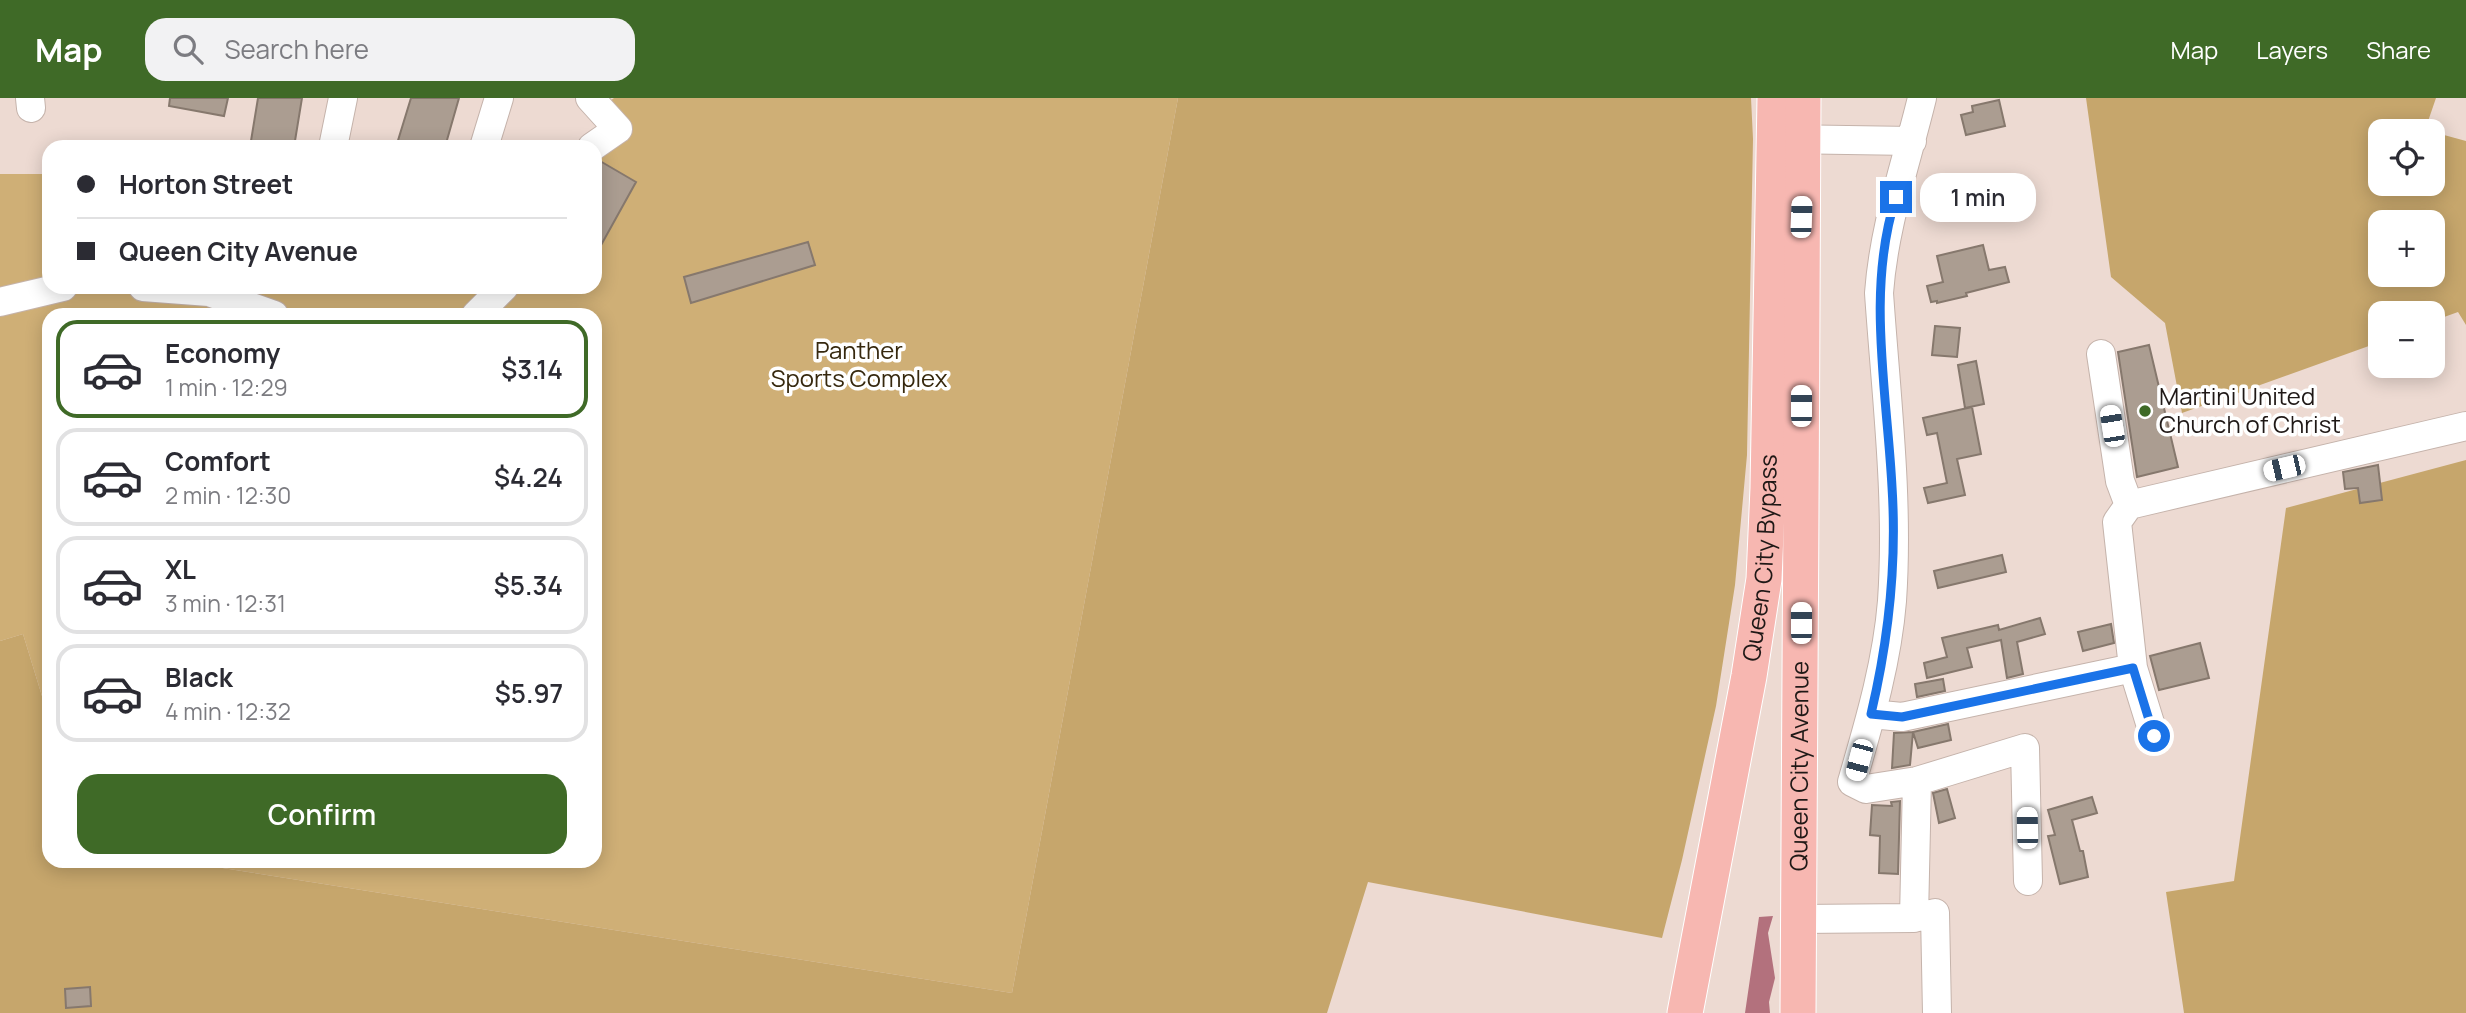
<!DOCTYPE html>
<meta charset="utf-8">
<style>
:root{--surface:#fff;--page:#f2f2f3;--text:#2b2b33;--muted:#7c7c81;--line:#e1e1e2;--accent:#3f6a27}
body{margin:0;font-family:Manrope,sans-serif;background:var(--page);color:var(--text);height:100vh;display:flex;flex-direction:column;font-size:26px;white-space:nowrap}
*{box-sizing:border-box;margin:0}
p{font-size:23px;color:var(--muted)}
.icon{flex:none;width:38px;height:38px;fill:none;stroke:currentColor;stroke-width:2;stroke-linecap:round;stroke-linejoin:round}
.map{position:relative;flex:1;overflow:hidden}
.drawer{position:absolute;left:42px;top:210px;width:560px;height:560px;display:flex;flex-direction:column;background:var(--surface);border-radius:21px;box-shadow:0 4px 18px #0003}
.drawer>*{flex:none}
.hud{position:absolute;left:42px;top:42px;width:560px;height:154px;border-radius:21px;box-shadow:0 4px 18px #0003;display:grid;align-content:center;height:154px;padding:0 35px;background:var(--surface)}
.buttons{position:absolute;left:2368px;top:21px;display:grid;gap:14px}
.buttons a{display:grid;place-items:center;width:77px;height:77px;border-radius:14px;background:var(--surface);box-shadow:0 4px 18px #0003;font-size:35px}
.end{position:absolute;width:32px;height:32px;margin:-16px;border:9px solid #1a73e8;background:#fff;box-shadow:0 0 0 4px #fff}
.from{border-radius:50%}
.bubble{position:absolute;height:49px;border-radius:21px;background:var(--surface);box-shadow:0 4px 18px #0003;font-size:23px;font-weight:600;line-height:49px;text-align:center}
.car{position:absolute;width:21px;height:42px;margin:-21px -10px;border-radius:9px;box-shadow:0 0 5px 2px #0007;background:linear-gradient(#fff 24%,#345 0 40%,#fff 0 76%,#345 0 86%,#fff 0)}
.hud b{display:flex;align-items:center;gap:24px;height:66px;font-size:26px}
.hud b+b{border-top:2px solid var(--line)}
.hud i{width:18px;height:18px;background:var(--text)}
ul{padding:12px 0 0;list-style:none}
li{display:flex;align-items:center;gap:21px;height:98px;margin:0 14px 10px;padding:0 21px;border:4px solid var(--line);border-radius:21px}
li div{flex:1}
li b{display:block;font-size:26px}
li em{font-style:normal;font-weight:600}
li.on{border-color:var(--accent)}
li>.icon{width:63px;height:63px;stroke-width:1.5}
.primary-button{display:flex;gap:14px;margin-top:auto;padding:14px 35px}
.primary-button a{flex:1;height:80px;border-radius:21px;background:var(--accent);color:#fff;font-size:28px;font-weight:600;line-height:80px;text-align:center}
header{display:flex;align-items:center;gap:42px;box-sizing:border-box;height:98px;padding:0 35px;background:var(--accent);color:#fff}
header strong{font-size:33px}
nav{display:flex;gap:38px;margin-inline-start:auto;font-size:24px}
.search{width:490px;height:63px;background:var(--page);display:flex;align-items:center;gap:18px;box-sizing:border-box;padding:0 24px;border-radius:21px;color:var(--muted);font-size:26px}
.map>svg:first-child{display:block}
.green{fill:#cfaf76}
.forest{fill:#c6a66c;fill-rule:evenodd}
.water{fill:#b3717d}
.building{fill:#ab9d91;stroke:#86786d;stroke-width:2}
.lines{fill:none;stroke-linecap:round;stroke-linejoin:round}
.minor-casing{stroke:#c5b3ab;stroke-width:30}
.major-casing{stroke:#fff;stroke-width:37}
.minor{stroke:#fff;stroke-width:28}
.major{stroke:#f7b7b1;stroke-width:35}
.route{stroke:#1a73e8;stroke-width:9}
.poi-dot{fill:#3f6a27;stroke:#fff;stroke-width:2.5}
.labels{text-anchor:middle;stroke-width:7;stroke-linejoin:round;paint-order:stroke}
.park-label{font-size:24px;fill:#36280e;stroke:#fff}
.poi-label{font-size:24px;fill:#1f1816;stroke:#fff;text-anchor:start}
.street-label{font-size:24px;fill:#1f1816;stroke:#fff}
</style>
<header>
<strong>Map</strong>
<div class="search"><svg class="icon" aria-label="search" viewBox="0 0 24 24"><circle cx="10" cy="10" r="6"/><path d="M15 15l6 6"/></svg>Search here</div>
<nav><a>Map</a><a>Layers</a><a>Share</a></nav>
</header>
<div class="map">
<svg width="2466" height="915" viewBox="0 0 2466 915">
<rect width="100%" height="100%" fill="#eddad2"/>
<path class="green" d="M614,0H1178L1012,895L178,763H595V217H49V621L23,536L0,543V76H49V189H595V49L617,31L599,11Z"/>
<path class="forest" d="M1178,0H1751L1753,41L1747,357L1735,487L1716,608L1682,762L1662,840L1368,784L1327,915H0V543L23,536L49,621V763H178L1012,895Z
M2086,0H2436L2425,32L2428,33H2380V86H2432L2433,34L2466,43V227L2458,214L2433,223L2432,215H2380V244L2182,315L2165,225L2111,179ZM2380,124H2432V177H2380Z
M2466,362V915H2184L2166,794L2234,783L2286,410Z"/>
<path class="water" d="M1773,818L1768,835L1775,880L1769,904L1770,915H1745L1759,819Z"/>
<path class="building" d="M170,0H228L224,18L169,8Z
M258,0H302L294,49H250Z
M411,0H459L445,49H396Z
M1999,2L2005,28L1966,37L1961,17L1973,14L1972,8Z
M600,63L636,84L595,158V65Z
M2002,93L2006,109L1948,122L1944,107Z
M808,144L815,167L691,205L684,179Z
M1983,147L1989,172L2005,169L2009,184L1966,195L1967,198L1937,205V203L1931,204L1927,188L1943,184L1937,158Z
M1935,228L1960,230L1957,259L1932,257Z
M2149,247L2178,369L2137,379L2118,254Z
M1976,263L1984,306L1965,310L1958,267Z
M1972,309L1981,356L1957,361L1965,397L1928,405L1924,390L1947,385L1937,335L1927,337L1923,320Z
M2378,367L2382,402L2360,405L2358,390L2345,391L2343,374Z
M2002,457L2006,474L1938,490L1934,473Z
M2040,520L2045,536L2017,544L2023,576L2007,580L2001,542L1967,550L1972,569L1927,580L1924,565L1947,559L1942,540L1998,527L1999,532Z
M2111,526L2114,545L2083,553L2078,534Z
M2200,545L2209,580L2159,592L2150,558Z
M1943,581L1945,593L1917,599L1915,586Z
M1948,626L1951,642L1918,650L1913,634Z
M1913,634L1910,667L1892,670L1894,635Z
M1947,691L1955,720L1939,725L1933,695Z
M2092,699L2097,715L2072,722L2080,753H2083L2088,779L2060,786L2048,738L2055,737L2048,712Z
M1900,703L1898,776L1879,775L1880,738L1870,737L1872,707L1892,708L1891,704Z
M90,889L91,908L66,910L65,891Z"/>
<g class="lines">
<defs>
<path id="minor" d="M30,0L31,10
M590,0L618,31L592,49
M1922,0C1906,66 1884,127 1879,195C1886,297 1899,401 1892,503C1887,565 1869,625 1852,684L1866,691L1917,683L2025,650L2028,783
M1782,41L1912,43
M333,49L343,0
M484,49L499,0
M143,189L209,194L274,217
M0,204L63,189
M476,217L504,189
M2101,256L2120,383L2129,407
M2129,407L2466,328
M2129,407L2117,424L2133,570L2154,638
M1871,616L1902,619L2133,570
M1914,820L1917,683
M1799,821L1914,820L1935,815L1937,915"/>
<g id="major">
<path id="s1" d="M1685,915L1749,578L1764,481L1768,390L1775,0"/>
<path id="s2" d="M1798,915C1801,610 1801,305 1803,0"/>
</g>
</defs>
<use href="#minor" class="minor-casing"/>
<use href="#major" class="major-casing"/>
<use href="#minor" class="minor"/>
<use href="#major" class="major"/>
</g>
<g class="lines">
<path class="route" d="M1896,99C1866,191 1887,294 1892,389C1897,467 1889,540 1871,616L1902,619L2133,570L2154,638"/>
</g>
<circle class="poi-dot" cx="2145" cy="313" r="7"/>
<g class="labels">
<g class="park-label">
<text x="859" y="261">Panther<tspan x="859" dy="28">Sports Complex</tspan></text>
</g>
<g class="poi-label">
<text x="2159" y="307">Martini United<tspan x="2159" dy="28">Church of Christ</tspan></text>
</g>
<g class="street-label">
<text dy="8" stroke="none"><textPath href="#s1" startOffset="462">Queen City Bypass</textPath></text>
<text dy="8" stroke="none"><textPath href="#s2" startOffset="247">Queen City Avenue</textPath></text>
</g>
</g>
</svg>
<div class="buttons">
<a><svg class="icon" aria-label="locate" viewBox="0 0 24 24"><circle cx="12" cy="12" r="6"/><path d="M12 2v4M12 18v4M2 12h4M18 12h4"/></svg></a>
<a>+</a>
<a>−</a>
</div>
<i class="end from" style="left:2154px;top:638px"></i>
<i class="end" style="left:1896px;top:99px"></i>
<div class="bubble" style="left:1920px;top:75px;width:116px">1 min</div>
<i class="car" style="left:1801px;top:119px;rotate:2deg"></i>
<i class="car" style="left:1801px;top:308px;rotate:0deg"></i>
<i class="car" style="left:2112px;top:328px;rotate:351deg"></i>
<i class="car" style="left:2284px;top:370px;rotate:257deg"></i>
<i class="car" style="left:1801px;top:525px;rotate:0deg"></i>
<i class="car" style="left:1859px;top:662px;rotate:195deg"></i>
<i class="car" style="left:2027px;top:730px;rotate:359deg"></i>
<div class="hud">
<b><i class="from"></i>Horton Street</b>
<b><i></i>Queen City Avenue</b>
</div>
<section class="drawer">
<ul>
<li class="on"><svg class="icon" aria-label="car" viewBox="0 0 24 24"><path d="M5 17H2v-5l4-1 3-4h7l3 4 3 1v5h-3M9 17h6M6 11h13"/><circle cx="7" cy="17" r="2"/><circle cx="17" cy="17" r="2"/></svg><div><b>Economy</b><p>1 min · 12:29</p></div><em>$3.14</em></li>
<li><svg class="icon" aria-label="car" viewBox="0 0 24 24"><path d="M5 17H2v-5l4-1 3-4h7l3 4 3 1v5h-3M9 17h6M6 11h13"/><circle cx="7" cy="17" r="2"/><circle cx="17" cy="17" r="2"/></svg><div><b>Comfort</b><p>2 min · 12:30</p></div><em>$4.24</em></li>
<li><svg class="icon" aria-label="car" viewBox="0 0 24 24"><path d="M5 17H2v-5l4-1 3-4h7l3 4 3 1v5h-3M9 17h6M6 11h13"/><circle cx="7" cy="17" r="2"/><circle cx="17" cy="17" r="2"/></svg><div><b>XL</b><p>3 min · 12:31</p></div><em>$5.34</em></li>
<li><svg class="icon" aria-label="car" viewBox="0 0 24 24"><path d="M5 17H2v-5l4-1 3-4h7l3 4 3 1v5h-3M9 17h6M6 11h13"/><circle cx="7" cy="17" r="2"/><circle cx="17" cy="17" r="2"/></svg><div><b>Black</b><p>4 min · 12:32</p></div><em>$5.97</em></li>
</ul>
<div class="primary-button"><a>Confirm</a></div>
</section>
</div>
